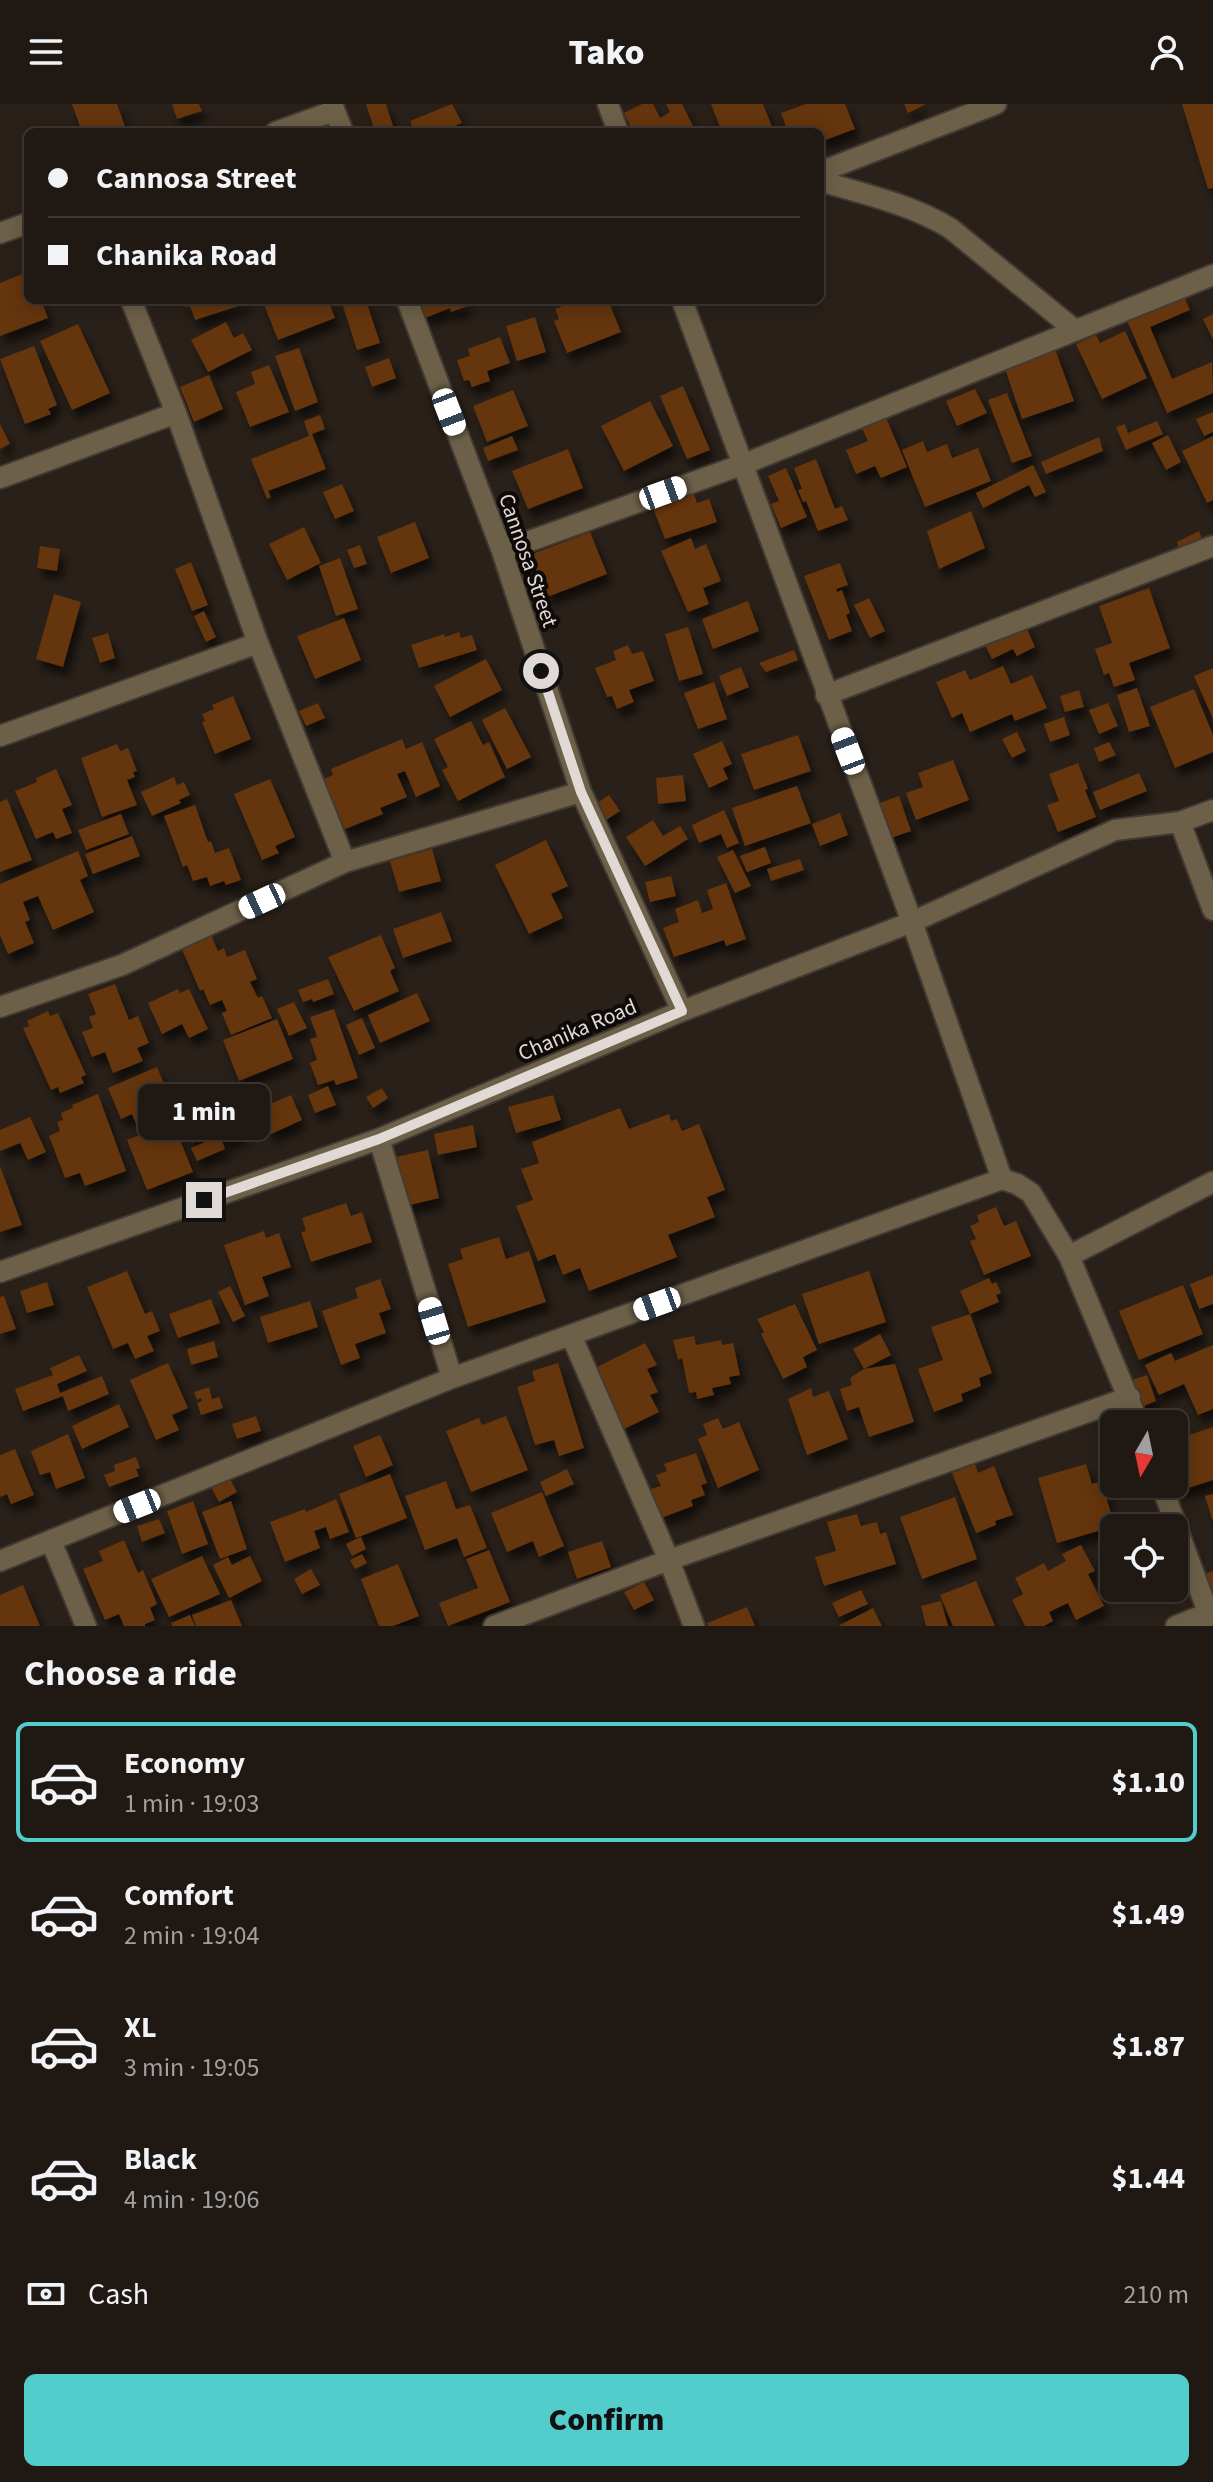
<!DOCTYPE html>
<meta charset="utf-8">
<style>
:root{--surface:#1f1813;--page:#27211c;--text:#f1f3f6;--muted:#a1a0a0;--line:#3c3733;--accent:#53cdcb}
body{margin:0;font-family:"Source Sans 3",sans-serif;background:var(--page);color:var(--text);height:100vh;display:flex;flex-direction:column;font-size:30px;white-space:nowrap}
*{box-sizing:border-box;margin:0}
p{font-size:26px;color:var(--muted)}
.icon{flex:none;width:44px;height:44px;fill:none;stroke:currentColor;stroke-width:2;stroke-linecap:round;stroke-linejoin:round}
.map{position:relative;height:1522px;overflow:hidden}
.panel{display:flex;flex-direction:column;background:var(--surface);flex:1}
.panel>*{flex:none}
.top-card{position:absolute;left:24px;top:24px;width:800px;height:176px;border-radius:12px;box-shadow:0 4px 20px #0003,0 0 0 2px var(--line);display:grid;align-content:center;height:176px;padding:0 24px;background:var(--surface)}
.needle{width:52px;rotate:189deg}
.controls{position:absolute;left:1100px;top:1306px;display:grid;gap:16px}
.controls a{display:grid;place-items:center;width:88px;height:88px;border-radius:12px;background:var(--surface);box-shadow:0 4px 20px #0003,0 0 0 2px var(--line);font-size:40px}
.end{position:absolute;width:36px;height:36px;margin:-18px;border:10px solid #e0d9d5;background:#111;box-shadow:0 0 0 4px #111}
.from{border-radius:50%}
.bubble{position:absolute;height:56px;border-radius:12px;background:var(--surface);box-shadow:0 4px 20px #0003,0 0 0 2px var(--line);font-size:26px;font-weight:800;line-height:56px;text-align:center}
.car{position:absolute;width:24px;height:48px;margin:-24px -12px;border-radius:10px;box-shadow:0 0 6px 2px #0007;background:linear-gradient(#fff 24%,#345 0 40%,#fff 0 76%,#345 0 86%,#fff 0)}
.top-card b{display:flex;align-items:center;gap:28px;height:76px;font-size:30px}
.top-card b+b{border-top:2px solid var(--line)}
.top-card i{width:20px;height:20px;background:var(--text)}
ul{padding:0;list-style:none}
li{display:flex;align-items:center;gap:24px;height:120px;margin:0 16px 12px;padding:0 8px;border:4px solid transparent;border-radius:12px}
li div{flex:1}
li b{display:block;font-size:30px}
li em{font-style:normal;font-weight:800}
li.on{border-color:var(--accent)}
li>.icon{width:72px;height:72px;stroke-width:1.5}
h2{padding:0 24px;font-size:36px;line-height:96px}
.pay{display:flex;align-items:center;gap:20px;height:88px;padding:0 24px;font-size:30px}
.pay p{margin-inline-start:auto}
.primary-button{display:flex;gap:16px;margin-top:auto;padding:16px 24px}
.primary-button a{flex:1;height:92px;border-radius:12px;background:var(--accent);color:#111;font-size:32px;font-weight:800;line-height:92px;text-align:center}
header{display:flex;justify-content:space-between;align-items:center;height:104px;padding:0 24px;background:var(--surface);font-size:36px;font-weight:800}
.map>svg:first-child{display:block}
.building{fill:#653509;filter:url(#shadow)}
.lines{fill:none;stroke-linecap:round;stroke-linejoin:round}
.minor-casing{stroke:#433a33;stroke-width:24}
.minor{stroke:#6c6048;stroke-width:20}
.route{stroke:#e0d9d5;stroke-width:10}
.labels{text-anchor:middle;stroke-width:8;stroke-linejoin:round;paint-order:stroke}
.street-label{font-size:22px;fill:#e0d9d5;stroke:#0e0a08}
</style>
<header><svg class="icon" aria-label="menu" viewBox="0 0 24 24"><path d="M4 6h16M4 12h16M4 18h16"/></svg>Tako<svg class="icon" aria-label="person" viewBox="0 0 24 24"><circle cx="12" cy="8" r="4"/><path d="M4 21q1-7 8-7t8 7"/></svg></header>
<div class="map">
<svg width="1213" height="1522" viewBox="0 0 1213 1522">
<defs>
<filter id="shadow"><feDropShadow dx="5" dy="9" stdDeviation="4" flood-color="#0009"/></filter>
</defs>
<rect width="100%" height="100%" fill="#292019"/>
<path class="building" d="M72,0H117L127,28H82Z
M172,0H199L202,7L177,15Z
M366,0H386L395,28H375Z
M452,0L462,19L440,28H414L410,17Z
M642,0H653L660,14L670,8L666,0H682L696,28H633L624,9Z
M711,0H763L774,28H722Z
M806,0H845L855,25L820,38V28H788L781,9Z
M904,0H926L908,9Z
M1182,0H1213V84L1208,85Z
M22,170L26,179L28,178V196H41L48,214L0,232V179Z
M1183,190L1190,206L1150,223L1172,275L1212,258L1213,289L1167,309L1126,214Z
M183,196H247L248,199L195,216L190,202L185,203Z
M270,196H328L335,214L278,236L263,198Z
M341,196H366L380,239L357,246Z
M417,196H465L468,202L451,208L450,204L425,214Z
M578,196H597L598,199L608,196L621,228L567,249L554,217L559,215L555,205Z
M1213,210V236L1203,215Z
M535,213L546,248L517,257L506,222Z
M226,218L234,234L243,229L252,246L208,268L191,236Z
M78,220L110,289L72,306L40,237Z
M1125,227L1147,274L1102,295L1076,240L1096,231L1100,239Z
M500,233L510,259L487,267L490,277L472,283L469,276L464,277L457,256L470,252L468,245Z
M34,242L57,301L48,305L51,310L25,320L0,255Z
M299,244L318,298L295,307L275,252Z
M1055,245L1074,297L1022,315L1004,262Z
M389,254L396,274L372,283L365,263Z
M269,261L289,308L250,323L236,288L255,280L251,268Z
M209,271L223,305L194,318L180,283Z
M683,282L710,346L687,355L660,292Z
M975,285L987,309L957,322L946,297Z
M513,286L528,322L487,338L473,302Z
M1007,289L1032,352L1012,359L988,296Z
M650,297L673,342L624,367L601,322Z
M1213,308V328L1204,332L1196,315Z
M320,311L325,325L312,330L326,365L268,387L271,393L267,395L251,355L309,332L304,317Z
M886,314L907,363L881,374L875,362L856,370L846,346L868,337L862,324Z
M1157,317L1163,330L1126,346L1116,323L1125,320L1128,329Z
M0,320L10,340L0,345Z
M1168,331L1181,358L1166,366L1152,339Z
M512,332L518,346L488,357L483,344Z
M1213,332V396L1207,399L1182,347Z
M1099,333L1103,347L1046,370L1041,358Z
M923,337L927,348L947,340L952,354L978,344L991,377L925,403L902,346Z
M568,345L583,384L528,405L512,367Z
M816,355L835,405L842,402L848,416L818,427L806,397L803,398L798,386L802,385L794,364Z
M1033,361L1046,388L1035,393L1029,381L983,404L976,389Z
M786,364L807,413L781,424L771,400L779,397L768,372Z
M342,380L354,407L335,415L323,388Z
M694,390L697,399L709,395L717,418L665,435L653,404Z
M971,407L985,444L939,465L927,427Z
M415,418L429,454L391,469L377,433Z
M304,423L321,459L287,476L269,440Z
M1199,427L1204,440L1180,448L1177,438Z
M590,428L607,470L547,493L530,451Z
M691,434L695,445L706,440L721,477L703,484L709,500L688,508L661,447Z
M360,441L367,460L354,464L347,446Z
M40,442L60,445L57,467L37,464Z
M340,454L358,505L336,512L319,462Z
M191,458L208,501L192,507L175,465Z
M840,459L848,481L836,485L837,488L842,486L850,509L846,511L852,527L829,536L804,472Z
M1149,484L1170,544L1129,559L1135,576L1114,583L1109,569L1104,571L1095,545L1112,539L1099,502Z
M54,490L81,498L63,563L36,555Z
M869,494L885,527L870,534L854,501Z
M748,497L759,527L713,545L702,515Z
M204,507L216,533L206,538L194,512Z
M344,514L361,556L315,575L297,532Z
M1023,516L1035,543L1017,552L1013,545L992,555L982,535Z
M688,523L703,570L679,577L665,530Z
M459,528L461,534L472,531L477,546L419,564L411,541L444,530L445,533Z
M108,529L115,554L100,559L92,534Z
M628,541L632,550L643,547L654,577L629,586L634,598L617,605L612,592L607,593L595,564L616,556L613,547Z
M794,546L798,556L766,568L759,559Z
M486,555L502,586L450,613L434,582Z
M1003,562L1011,580L1032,571L1047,604L1015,617L1012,610L970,628L962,609L952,614L936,578L965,566L970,576Z
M741,563L749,583L727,592L719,572Z
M1213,564V615L1194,572Z
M714,578L727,615L698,625L684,589Z
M1137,584L1150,622L1129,628L1117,591Z
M1194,585L1213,631V648L1175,664L1150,603Z
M1079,586L1084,603L1065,608L1060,592Z
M233,592L251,635L215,650L202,618L205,617L202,610L214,605L212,601Z
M318,599L325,614L306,622L299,607Z
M1108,599L1118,622L1099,630L1089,606Z
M505,604L531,653L507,665L482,616Z
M1064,613L1070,631L1050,638L1044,620Z
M471,617L483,641L489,638L505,673L458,697L442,666L448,663L434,635Z
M1017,628L1026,647L1012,654L1002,635Z
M798,631L811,667L754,686L741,650Z
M402,635L406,645L422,638L440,682L416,693L405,667L397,670L407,693L380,704L383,710L345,725L323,675L333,671L331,665Z
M722,637L732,660L723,664L728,675L709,684L693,650Z
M1109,638L1116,651L1099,658L1094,644Z
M117,640L120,647L128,644L137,667L133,668L135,673L127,676L137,701L102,713L81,654Z
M953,656L969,696L916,716L906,689L923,683L918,669Z
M1078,659L1088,685L1085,686L1096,713L1058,728L1047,701L1059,697L1049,670Z
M56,665L72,701L62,705L72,729L56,735L53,728L36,735L15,687L37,678L36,674Z
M1139,669L1147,687L1100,706L1093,688Z
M683,671L686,697L658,700L656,674Z
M174,673L177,681L184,678L190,691L179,696L181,699L152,712L141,688Z
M270,675L295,733L275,742L279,749L262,756L234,690Z
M797,682L811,719L745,742L732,704Z
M609,691L620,707L603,718L593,702Z
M899,692L911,727L888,735L877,700Z
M7,695L32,756L0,768V698Z
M195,701L208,738L211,737L215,749L229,744L241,776L226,781L224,777L210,782L207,773L193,777L187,761L183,763L164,712Z
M724,706L739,739L727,744L721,730L699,739L692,721Z
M840,709L848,731L820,742L812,720Z
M121,710L129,730L86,746L78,726Z
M653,716L663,732L680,722L688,735L645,762L626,733Z
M132,732L140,752L93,770L85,750Z
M546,736L568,782L551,790L563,814L529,830L495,761Z
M765,743L771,759L747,768L740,752Z
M432,745L441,777L399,788L390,757Z
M733,746L751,782L735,789L717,753Z
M78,747L88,772L80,776L94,808L53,826L38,792L23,798L30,816L25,818L34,839L8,850L0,831V780Z
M800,755L804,766L771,777L767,765Z
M671,772L676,792L650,798L645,778Z
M726,779L746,835L726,842L724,836L674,853L663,824L679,818L675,805L698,796L702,809L713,805L707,786Z
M441,808L452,837L403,854L393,825Z
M211,831L218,847L224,844L227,853L245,846L257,875L250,878L258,894L262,892L272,914L231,931L222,909L227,907L222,896L210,901L203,885L200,887L181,843Z
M381,831L395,864L390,867L399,887L354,907L328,853Z
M328,875L334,890L313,898L312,895L303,898L298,886Z
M115,880L129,916L138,912L149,939L137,944L143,957L113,969L105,948L92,953L82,928L93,924L89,913L96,910L88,890Z
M178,885L180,889L189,885L208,925L189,934L182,920L162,930L148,899Z
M417,889L430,917L380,939L368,911Z
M294,898L307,924L289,932L277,905Z
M334,905L358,974L336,981L334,976L318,981L310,959L317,956L310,935L317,933L310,913Z
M48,907L50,912L58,909L86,971L81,973L84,979L60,989L58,983L51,986L23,924L29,922L27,917Z
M362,914L375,944L359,951L346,921Z
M277,915L293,955L239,977L223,936Z
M157,963L177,1011L139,1027L132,1010L121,1015L108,984Z
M328,982L336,1001L315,1009L308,991Z
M235,984L248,1018L239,1022L242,1031L225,1038L221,1028L192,1039L179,1005L212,992L214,998L228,993L226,988Z
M382,984L388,994L373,1004L366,993Z
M98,990L126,1067L85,1082L80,1069L65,1074L49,1032L60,1027L57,1018L63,1016L61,1009L73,1004L72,1001Z
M291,991L302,1016L271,1030L259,1005Z
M553,991L561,1016L516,1029L508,1003Z
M620,1004L629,1025L669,1010L671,1017L677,1015L682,1027L699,1020L725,1086L707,1093L715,1113L668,1131L677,1153L589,1187L580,1164L563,1171L555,1150L538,1157L516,1102L533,1096L521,1065L539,1059L532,1038Z
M30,1013L46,1048L28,1056L20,1039L0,1047V1026Z
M173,1018L193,1068L147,1086L127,1036Z
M473,1021L477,1043L438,1051L434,1030Z
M220,1032L225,1045L197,1057L191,1044Z
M428,1046L439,1094L406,1102L396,1053Z
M0,1062L22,1121L0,1128Z
M346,1099L351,1112L362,1108L372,1138L311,1158L301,1128L306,1127L302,1114Z
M996,1103L1004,1122L1016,1117L1031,1152L984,1171L970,1137L976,1135L970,1122L979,1118L977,1111Z
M264,1127L266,1134L279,1129L291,1163L262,1173L269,1192L245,1201L224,1141Z
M499,1133L506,1155L529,1147L546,1198L468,1223L448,1160L463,1155L460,1145Z
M127,1167L145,1210L152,1207L160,1227L147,1232L154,1247L135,1255L128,1239L113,1245L87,1183Z
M869,1167L886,1218L819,1240L802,1190Z
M1213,1171V1200L1199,1205L1190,1180Z
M989,1174L992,1180L996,1178L1001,1189L996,1191L999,1198L970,1210L960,1187Z
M380,1175L391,1205L379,1209L386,1229L355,1240L360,1254L341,1261L322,1207L358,1194L355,1184Z
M47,1178L54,1201L27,1209L20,1187Z
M1183,1181L1203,1230L1139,1256L1119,1207Z
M230,1182L245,1212L233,1218L218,1188Z
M4,1192L16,1225L0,1230V1193Z
M211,1195L220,1219L178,1234L169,1210Z
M310,1197L318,1223L268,1239L260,1213Z
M795,1200L817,1246L803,1253L807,1263L783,1275L761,1230L764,1228L757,1215Z
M970,1210L992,1269L979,1274L981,1282L961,1290L963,1297L934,1308L918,1265L943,1256L931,1223Z
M880,1230L891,1251L864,1265L895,1260L914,1318L869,1333L859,1303L847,1307L840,1285L852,1281L850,1274L864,1265L853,1245Z
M694,1232L696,1241L721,1236L722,1241L733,1239L740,1271L729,1273L731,1280L712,1284L714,1291L697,1295L696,1288L689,1289L682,1254L678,1256L673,1236Z
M214,1237L218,1253L191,1261L187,1245Z
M645,1239L657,1261L647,1265L658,1288L650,1291L659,1308L624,1325L593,1265Z
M1213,1241V1305L1198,1311L1184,1280L1159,1291L1145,1261L1171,1249L1175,1257Z
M79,1251L87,1267L57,1280L60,1289L102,1272L109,1290L68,1307L63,1292L23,1307L15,1285L53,1271L50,1264Z
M168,1259L188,1304L172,1311L179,1326L156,1336L130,1276Z
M558,1259L584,1344L559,1352L554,1336L535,1341L517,1283L535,1277L532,1267Z
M1147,1271L1156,1297L1139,1304L1129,1277Z
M209,1283L212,1295L219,1293L223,1304L201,1311L197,1299L202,1297L201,1294L197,1296L194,1288Z
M811,1284L813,1293L829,1287L848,1335L807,1351L788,1295Z
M119,1300L129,1323L82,1345L72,1322Z
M256,1312L261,1327L237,1335L232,1320Z
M506,1312L528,1366L471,1388L446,1327L479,1314L482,1321Z
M718,1314L723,1325L739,1318L759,1366L718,1384L698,1335L707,1331L703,1320Z
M1213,1323V1376L1179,1387L1174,1372V1336Z
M68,1330L85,1374L56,1385L50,1368L40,1371L31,1347Z
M380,1331L393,1361L366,1373L353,1342Z
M15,1345L34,1391L11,1400L7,1390L0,1393V1351Z
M696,1349L707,1379L701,1381L705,1391L691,1396L693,1402L661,1414L651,1385L661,1382L656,1371L667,1367L664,1360Z
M136,1353L140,1364L136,1365L139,1372L109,1383L104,1371L115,1367L114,1361Z
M975,1360L978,1369L994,1362L1013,1411L995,1417L996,1421L976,1429L952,1369Z
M1086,1360L1092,1380L1101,1377L1115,1422L1057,1439L1038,1374Z
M567,1365L574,1380L546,1392L540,1378Z
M390,1370L407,1414L356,1434L339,1390Z
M229,1373L237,1388L219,1398L211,1383Z
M446,1377L456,1405L470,1401L487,1444L464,1453L457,1434L425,1446L405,1392Z
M542,1388L564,1442L539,1453L533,1437L507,1448L491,1409Z
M1213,1390V1415H1212L1205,1392Z
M955,1393L977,1455L922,1475L900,1413Z
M336,1395L349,1428L330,1435L326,1423L314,1427L320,1444L285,1458L270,1418L305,1405L306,1408Z
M193,1397L208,1440L182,1450L167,1407Z
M231,1397L247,1445L220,1455L202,1408Z
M857,1410L861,1422L877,1418L880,1430L886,1428L896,1460L824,1482L815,1453L836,1447L827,1418Z
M159,1415L165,1429L142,1438L137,1422Z
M361,1433L366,1445L352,1452L346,1440Z
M124,1436L138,1469L143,1466L157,1500L150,1504L155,1516L145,1520V1522H124L119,1510L105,1516L83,1465L103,1457L99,1447Z
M602,1437L611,1463L577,1475L568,1448Z
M1081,1441L1095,1467L1088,1470L1104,1502L1076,1516L1068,1499L1049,1508L1053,1517L1044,1522H1025L1012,1496L1023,1490L1015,1474L1044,1459L1048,1467L1066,1457L1062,1450Z
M489,1446L510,1498L448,1522L439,1499L478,1484L466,1455Z
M362,1450L367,1459L355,1465L350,1456Z
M202,1452L220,1490L169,1513L151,1475Z
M250,1452L262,1477L229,1494L213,1461L228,1453L232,1461Z
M398,1460L419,1512L393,1522H379L361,1475Z
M311,1465L320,1481L302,1490L294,1475Z
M1213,1467V1491L1204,1470Z
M976,1477L995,1522H953L940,1491Z
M644,1478L654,1496L634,1506L624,1488Z
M23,1481L40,1522H0V1491Z
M861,1486L868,1500L839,1513L832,1499Z
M231,1496L242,1522H196L192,1511Z
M941,1497L948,1522H926L921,1502Z
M747,1503L755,1522H708L707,1519Z
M873,1504L882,1522H838Z
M190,1511L195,1522H172L171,1519Z"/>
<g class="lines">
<defs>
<path id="minor" d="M332,0L343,28
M608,0L618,28
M276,28L334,7
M820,68L996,0
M820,77C864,90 910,100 950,124L1075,226
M0,129L28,119
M131,196L176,309L258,539L345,758
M407,196L502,447L581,688L682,907
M682,196L912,818L1002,1075L1017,1080L1031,1089L1069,1152L1139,1320
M0,374L176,309
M502,447L744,360L1213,171
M826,591L1213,442
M0,632L258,539
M1180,718L1213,806
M0,903L122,861L345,758L581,688
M379,1035L452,1274
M1069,1152L1213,1078
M0,1168L379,1035L682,907L912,818L1115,726L1180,718L1213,706
M571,1231L669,1456L694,1522
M1161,1380L1213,1522
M51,1437L86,1522
M0,1457L452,1274L1002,1075
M494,1522L669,1456L1130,1293
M1176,1522L1208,1509"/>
</defs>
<use href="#minor" class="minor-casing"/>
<use href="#minor" class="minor"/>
</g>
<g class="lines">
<path class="route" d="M204,1096L379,1035L682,907L581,688L541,567"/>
</g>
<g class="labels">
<g class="street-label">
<text transform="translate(529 456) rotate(71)" y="8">Cannosa Street</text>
<text transform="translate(577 925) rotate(-23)" y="8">Chanika Road</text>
</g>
</g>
</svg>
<div class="controls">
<a><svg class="needle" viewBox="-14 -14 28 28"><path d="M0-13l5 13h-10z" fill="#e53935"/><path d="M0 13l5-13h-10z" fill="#a1a0a0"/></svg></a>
<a><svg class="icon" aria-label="locate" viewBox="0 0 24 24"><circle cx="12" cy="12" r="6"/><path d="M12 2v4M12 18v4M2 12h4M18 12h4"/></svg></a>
</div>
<i class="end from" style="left:541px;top:567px"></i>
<i class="end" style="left:204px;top:1096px"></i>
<div class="bubble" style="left:138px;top:980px;width:132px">1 min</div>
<i class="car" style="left:449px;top:308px;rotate:159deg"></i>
<i class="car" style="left:663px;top:389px;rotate:70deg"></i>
<i class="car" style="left:848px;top:647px;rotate:339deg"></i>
<i class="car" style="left:262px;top:797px;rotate:245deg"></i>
<i class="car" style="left:657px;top:1200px;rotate:250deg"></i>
<i class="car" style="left:434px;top:1217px;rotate:343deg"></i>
<i class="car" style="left:137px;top:1402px;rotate:248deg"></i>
<div class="top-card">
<b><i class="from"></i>Cannosa Street</b>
<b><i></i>Chanika Road</b>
</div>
</div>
<section class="panel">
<h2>Choose a ride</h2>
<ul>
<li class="on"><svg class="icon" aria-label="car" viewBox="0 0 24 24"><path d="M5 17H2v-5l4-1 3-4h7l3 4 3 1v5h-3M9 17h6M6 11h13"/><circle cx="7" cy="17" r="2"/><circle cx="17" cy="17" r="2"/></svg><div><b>Economy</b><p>1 min · 19:03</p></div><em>$1.10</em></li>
<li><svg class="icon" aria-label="car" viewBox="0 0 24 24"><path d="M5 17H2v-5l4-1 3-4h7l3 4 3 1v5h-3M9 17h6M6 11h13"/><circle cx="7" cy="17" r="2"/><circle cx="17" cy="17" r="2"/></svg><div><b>Comfort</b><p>2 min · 19:04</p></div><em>$1.49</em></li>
<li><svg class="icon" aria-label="car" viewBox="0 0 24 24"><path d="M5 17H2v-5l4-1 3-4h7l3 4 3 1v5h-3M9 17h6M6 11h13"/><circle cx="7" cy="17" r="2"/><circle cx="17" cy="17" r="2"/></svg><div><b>XL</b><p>3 min · 19:05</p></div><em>$1.87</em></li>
<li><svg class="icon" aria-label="car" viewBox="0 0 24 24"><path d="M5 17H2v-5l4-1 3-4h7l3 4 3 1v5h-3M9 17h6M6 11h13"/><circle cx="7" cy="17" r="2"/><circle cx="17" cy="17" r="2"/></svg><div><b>Black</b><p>4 min · 19:06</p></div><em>$1.44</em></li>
</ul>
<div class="pay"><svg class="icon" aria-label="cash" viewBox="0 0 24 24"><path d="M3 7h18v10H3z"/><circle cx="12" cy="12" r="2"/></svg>Cash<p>210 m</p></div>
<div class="primary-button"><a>Confirm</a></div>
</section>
